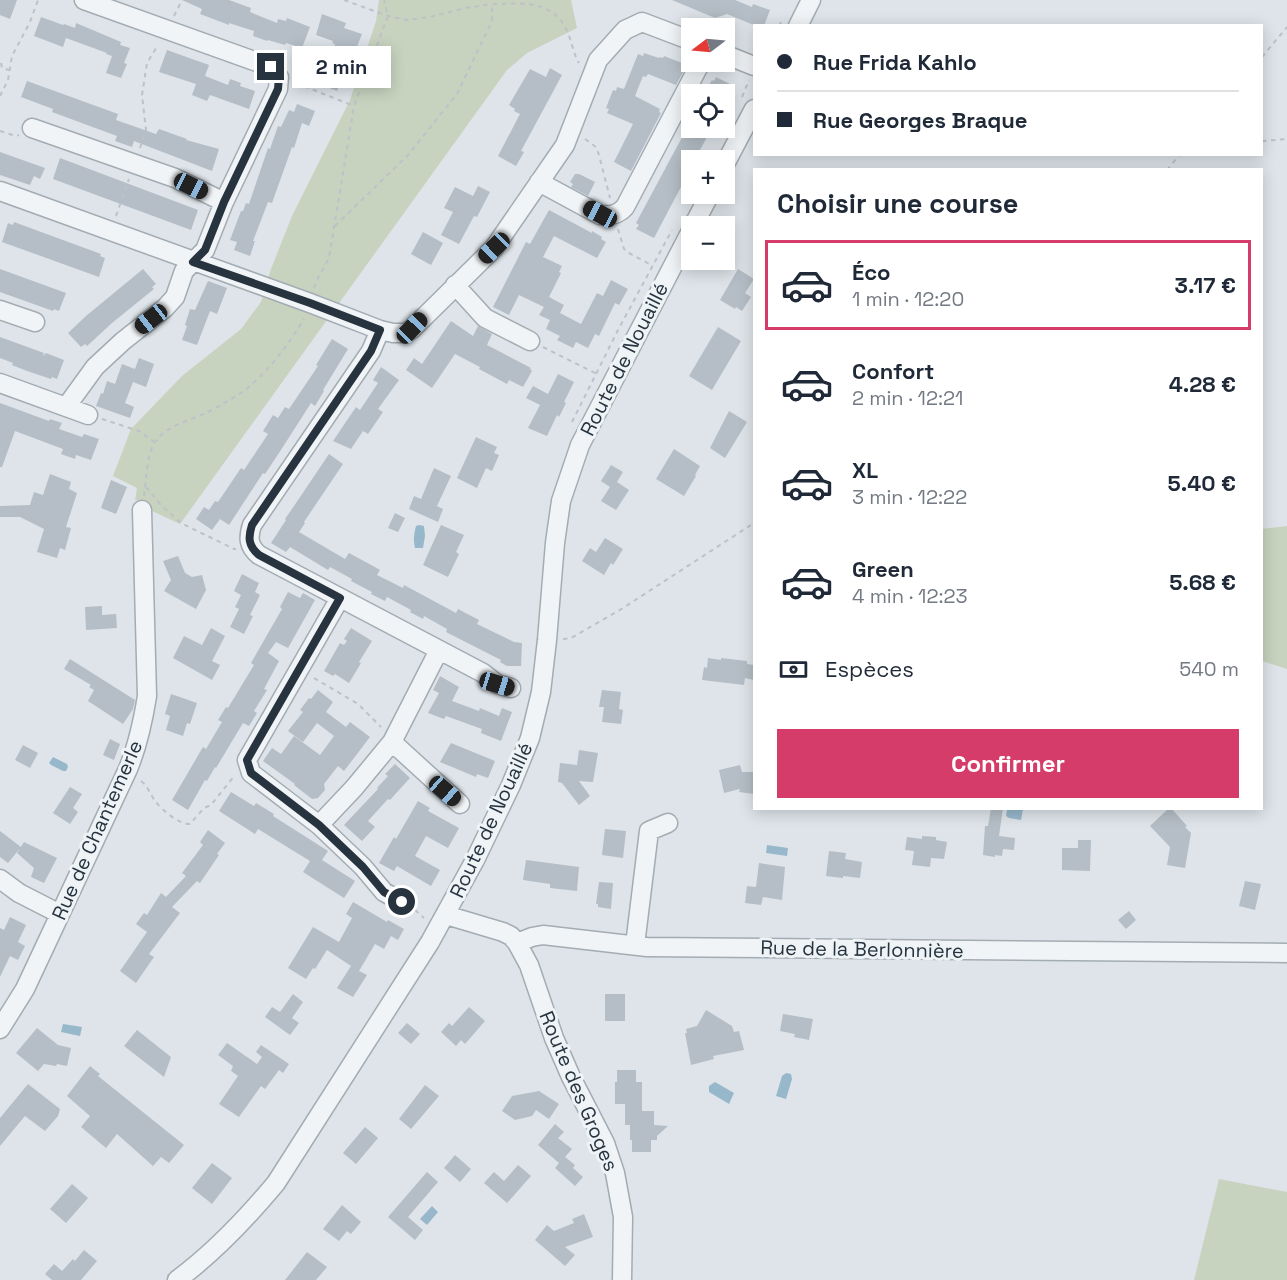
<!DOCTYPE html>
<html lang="fr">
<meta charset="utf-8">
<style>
:root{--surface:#fff;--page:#f6f6f7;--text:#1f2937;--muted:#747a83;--line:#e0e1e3;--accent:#d53c6a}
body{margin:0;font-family:"Space Grotesk",sans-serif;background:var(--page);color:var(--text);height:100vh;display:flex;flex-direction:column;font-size:22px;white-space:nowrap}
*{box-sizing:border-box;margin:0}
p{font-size:20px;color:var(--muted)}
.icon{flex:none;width:33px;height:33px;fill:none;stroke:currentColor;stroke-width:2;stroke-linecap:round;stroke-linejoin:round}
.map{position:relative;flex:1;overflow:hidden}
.panel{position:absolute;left:753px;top:168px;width:510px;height:642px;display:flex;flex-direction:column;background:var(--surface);border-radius:0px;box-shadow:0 3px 15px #0003}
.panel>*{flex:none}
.banner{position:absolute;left:753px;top:24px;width:510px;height:132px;border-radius:0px;box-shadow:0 3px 15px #0003;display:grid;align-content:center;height:132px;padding:0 24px;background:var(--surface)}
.needle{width:39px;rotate:254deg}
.buttons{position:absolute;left:681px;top:18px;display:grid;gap:12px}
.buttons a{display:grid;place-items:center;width:54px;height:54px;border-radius:0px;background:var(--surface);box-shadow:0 3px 15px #0003;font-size:30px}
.end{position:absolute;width:27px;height:27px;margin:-14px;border:8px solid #273440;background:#fff;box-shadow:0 0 0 3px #fff}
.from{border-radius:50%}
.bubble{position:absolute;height:42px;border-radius:0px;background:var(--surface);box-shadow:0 3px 15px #0003;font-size:20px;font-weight:700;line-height:42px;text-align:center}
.car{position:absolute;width:18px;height:36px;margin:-18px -9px;border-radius:8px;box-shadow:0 0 4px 2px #0007;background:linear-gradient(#222 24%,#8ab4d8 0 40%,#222 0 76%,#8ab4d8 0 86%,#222 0)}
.banner b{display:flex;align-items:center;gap:21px;height:57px;font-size:22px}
.banner b+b{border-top:2px solid var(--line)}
.banner i{width:15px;height:15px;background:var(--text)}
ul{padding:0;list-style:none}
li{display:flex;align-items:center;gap:18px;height:90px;margin:0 12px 9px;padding:0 12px;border:3px solid transparent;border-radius:0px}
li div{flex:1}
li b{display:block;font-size:22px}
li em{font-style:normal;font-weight:700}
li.current{border-color:var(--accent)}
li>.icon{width:54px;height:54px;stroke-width:1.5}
h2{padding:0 24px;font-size:27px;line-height:72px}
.pay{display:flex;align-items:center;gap:15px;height:66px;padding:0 24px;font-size:22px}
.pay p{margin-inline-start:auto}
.primary-button{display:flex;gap:12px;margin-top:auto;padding:12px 24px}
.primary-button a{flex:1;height:69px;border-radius:0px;background:var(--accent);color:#fff;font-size:24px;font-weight:700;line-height:69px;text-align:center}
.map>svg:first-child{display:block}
.green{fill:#c7d3bf}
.water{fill:#97b8cb}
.building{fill:#b5bec6}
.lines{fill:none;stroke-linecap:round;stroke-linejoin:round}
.minor-casing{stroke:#a3acb3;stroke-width:21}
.path{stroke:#bcc2c7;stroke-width:2;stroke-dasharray:4.5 4.5;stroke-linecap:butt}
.minor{stroke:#f1f4f7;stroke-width:18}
.route{stroke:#273440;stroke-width:8}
.labels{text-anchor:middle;stroke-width:6;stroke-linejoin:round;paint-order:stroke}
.street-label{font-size:20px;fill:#273440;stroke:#eef3f6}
</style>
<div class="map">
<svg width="1287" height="1280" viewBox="0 0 1287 1280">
<rect width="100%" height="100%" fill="#dee4e9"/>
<path class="green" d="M379,0H571L577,28L527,53L507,70L180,524L150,510V503L135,500L137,488L113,476L131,429L182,376L241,329L261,302L271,269L292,216L350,100L376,21Z
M1287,526V669L1262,661V529Z
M1219,1179L1287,1192V1280H1194Z"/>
<path class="water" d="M419,525L424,526L425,536L423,548H415C413,540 414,534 416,526Z
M53,757L67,764L68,767L66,771H63L51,765L49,763Z
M1010,809H1023L1021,820L1009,818L1006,816L1007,810Z
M767,845L788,848L787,856L766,853Z
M63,1024L82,1027L80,1036L61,1032Z
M786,1073L791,1074L792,1079L786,1099L776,1096L782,1076Z
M715,1082L734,1093L729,1104L709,1092V1086Z
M432,1206L438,1212L427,1225L420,1219Z"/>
<path class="building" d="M0,0H17L10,19L0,15Z
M182,0H229L251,8L250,12L277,23L278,19L286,21L287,18L310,27L302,48L286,43L285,45L268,40L267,41L253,36L254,31L229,23V25L200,14L202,9Z
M672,0H735L752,7L753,4L770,10L764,26H756L727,14L715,18Z
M322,14L346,23L344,28L362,34L347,72L345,71L337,91L322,85L335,44L332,43L333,41L316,35Z
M41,17L63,25L64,24L75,28L76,23L121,42L120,45L130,48L124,63L127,64L121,78L106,73L112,56L106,54L107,53L66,38L63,47L34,36Z
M167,50L209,65L205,76L228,85L230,79L241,83L240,86L255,91L249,109L210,95L207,101L192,95L196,84L159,72Z
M644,53L659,58V57L663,58L664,56L682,63L681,66L686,67L676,85L648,74L646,77L643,76L635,96L660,109L659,112L661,113L631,171L614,162L633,124L607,113L609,109L606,108L613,90L616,91L617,87L624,89L638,54L643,56Z
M550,68L562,75L521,151L524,152L516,166L498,156L520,114L514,111L515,109L509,105L530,69L546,77Z
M716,77L734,86L729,94H704L712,80L714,81Z
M27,81L118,114L116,120L156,134L159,129L187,139L186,140L219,149L212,171L134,141L132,147L115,141L117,136L52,112L53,109L21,97Z
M297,104L315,111L309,126L302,123L294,148L292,147L272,203L268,202L253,241H255L250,256L234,250L237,242L230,240L241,211H243L246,203L249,204L268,148L270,149L278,126L281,127L289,110L294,112Z
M687,128H712L695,159L692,160V166L654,238L636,229L639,225L636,223Z
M0,152L45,168L40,179L34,176L30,185L0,175Z
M60,158L198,210L191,230L53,179Z
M575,174H579L595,182L588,196L571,187L573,184L570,182Z
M478,186L490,192L477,217L474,216L459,244L441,235L453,212L444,208L455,187L473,196Z
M549,210L592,233V231L602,237L601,239L606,242L597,258L554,236L543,257L562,266L559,272L561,273L549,297L564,305L560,313L581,324L597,293L603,296L611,280L628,289L619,305L615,303L599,336L595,334L588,348L576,342L573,348L557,340L560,336L546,329L550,320L539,315L544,307L519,295L509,315L493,307L526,242L530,244Z
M14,222L101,254L100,256L105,258L99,277L2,242L8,223L13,225Z
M423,232L443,243L431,265L411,254Z
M0,269L66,293L59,311L54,309L53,311L0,292Z
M143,269L156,284L152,287L154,289L112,323L87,346L85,344L81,347L68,333L86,316Z
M738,269L754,279L745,293L751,297L742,311L736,307L735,309L720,300Z
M208,281L227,288L217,314L210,311L197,345L182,340L187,326L185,325L190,309L195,310Z
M451,321L473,336L478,326L492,334L487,345L531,368L530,369L532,371L523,387L509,380L507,384L479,369L480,367L455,354L432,388L406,370L414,358L422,364Z
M718,327L741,341L712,390L689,376Z
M0,337L44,353L43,356L46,353L64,360L57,379L52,377L51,379L27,371L12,365L13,363L0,358Z
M332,339L348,349L323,390L324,391L315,406L311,403L279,453L265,474L263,473L229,525L220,519L212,530L196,519L204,507L209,510L215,501L218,502L241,468L244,470L268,434L263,431L273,415L278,418L285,407L289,409L318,366L316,365Z
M139,358L154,364L146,387L133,382L125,403L134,407L130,418L96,406L101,393L103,394L107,381L115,384L122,364L135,369Z
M381,367L399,380L378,409L383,412L368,434L363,431L351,449L333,441L356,407L360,410L378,383L373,380Z
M558,374L574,382L564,402L566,403L559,417L557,415L547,436L528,428L540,405L526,398L533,386L548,394Z
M0,403L49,421L50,419L62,423L59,429L82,437L84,434L99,439L91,460L76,455L75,459L61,454L63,449L15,431L2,467H0Z
M729,411L747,422L725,458L710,448Z
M476,437L497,447L494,453L499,455L492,471L486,468L477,488L457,478Z
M674,449L700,466L695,475L696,476L684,496L656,479Z
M329,454L343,464L304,522L305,523L299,532L345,559L349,553L373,566L380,570L377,575L403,588L404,585L456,613L458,609L479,620L477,624L514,642L522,643L521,666H507L500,662L501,660L446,632L447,629L424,616L423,619L410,612L411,610L387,597L385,601L371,594L372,592L351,581L352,579L330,567L328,570L290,547L286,552L271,543L286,520L285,519L294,506Z
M611,465L623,472L617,482L629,490L616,510L601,501L610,487L601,481Z
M434,468L451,476L437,506L443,509L438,522L409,509L414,496L421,499Z
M50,474L71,482L69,489L77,493L66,527L71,528L65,550L60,548L57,558L37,552L44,529L20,517H0V506L30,505L34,492L43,495Z
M111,480L127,487L116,514L101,508Z
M395,513L405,518L398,532L388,528Z
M441,525L464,535L456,552L459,554L448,577L423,565Z
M605,538L623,549L613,565L611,563L604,575L582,561L590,548L596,552Z
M178,556L185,573L192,577L202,575L206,590L196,609L164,591L171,580L163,561Z
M242,574L259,583L255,592L260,595L250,615L253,616L244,634L230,627L239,609L235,607L241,595L234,591Z
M288,592L300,598L303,593L315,600L288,648L276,642L268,653L279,661L264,689L267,690L254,711L257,713L249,726L243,723L216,768L215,767L207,781L205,780L188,810L172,800L203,747L206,749L222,722L218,720L226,707L228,708L254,665L251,663L282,609L280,607Z
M102,606V615L116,614L117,628L86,630L85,607Z
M211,628L225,636L212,661L220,665L212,680L173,658L184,636L202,645Z
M351,628L372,641L359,662L361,663L349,683L335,674L333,676L324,671L340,643L344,645L347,641L344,639Z
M708,658L721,660V658L747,661V664L754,665V680L745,678L744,685L702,680L704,667L707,668Z
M70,659L135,700L133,709L123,724L88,701L94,690L89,687L91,685L64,669Z
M440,676L459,687L452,701L479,711L480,708L499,716L502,708L512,712L501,741L481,733L482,729L446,716L444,719L428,713L439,693L433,690Z
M318,690L333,702L326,712L346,727L350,722L370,737L344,771L338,766L324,784L325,790L318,798L312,799L294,785L295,784L263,761L272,748L281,754L294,736L320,755L334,736L317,723L303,742L288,731L303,712L300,710L309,698L311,699Z
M602,690L621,692L619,709L623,710L621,724L602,722L604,707H599Z
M171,694L197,703L190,724L187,723L183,736L166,730L170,716L165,714Z
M110,739L120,744L114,760L103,755Z
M451,743L495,761L488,778L477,774L476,777L440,762Z
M23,745L38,753L30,768L15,760Z
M579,750L598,753L593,782L579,781L590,796L579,805L562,783L558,782L560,763L577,765Z
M395,764L410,778L390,800L388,799L368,821L375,827L362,841L344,825L378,789L377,788L388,776L385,774Z
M740,765L742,772H754V794L739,792L740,789L724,793L719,770Z
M70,787L82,794L73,808L78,812L70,824L53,813Z
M231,792L254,806L256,803L274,814L273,816L328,851L322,860L355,881L344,898L303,872L310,861L258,829L255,834L219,811Z
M418,801L430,808L428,811L459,828L448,848L426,836L415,856L440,870L431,886L397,866L394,871L379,863L394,837L396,839Z
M991,808H1003L999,836L1015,838L1014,850L1003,849L1002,856L995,855V857L983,855L985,826H988Z
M1169,808H1171L1187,826L1185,827L1191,833L1185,868L1167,865L1170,847L1150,826Z
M605,829L626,831L623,858L602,855Z
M208,830L225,843L217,854L219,855L200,883L197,881L172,907L180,913L149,954L154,957L136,983L120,971L147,932L136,924L144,913L147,915L161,893L166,897L186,876L182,873L203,845L200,842Z
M0,831L21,847L8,863L0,857Z
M922,836L936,837V840L947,842L944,859L931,858L930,867L912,865L914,851L905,850L907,837L922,839Z
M1078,840H1091L1090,871L1062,870V848H1078Z
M24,842L57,858L44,883L31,877L34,868L17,853Z
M829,851L846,853L845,859L862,862L860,878L843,876V878L826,876Z
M526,860L579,867L577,891L550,888V884L523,880Z
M759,863L785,867L782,900L763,897L761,905L745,903L747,886L756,887Z
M1245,881L1261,884L1255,910L1239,906Z
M599,882L613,883L611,909L598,907V904H596Z
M353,902L387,922L388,920L404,929L398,940L391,936L384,949L375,944L359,971L367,975L353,997L337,988L351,966L327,950L315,969L313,968L306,979L288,968L313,927L339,942L352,918L346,914Z
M1129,911L1136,920L1126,929L1118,920Z
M10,917L26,925L18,942L25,946L18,960L10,956L0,977V928L4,930Z
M293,994L303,1002L292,1018L299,1023L290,1035L265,1017L272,1007L280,1012Z
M605,994H625V1021H605Z
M469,1007L485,1021L465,1044L461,1040L456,1046L441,1032L449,1023L452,1026Z
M706,1010L732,1026L734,1032L739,1031L744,1050L713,1056L714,1059L691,1065L685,1033H687L686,1029L697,1026Z
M783,1014L813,1019L809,1040L794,1037L795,1034L780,1031Z
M407,1023L420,1034L411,1044L398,1033Z
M37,1028L58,1045L71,1048L67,1066L57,1064L56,1066L44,1064L38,1071L16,1053Z
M137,1030L171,1057L164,1077L124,1046Z
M227,1043L257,1064L262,1057L256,1052L261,1045L289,1064L283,1073L279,1070L265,1089L261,1086L239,1117L219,1104L238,1076L231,1071L233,1066L218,1055Z
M90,1066L100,1074L98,1076L184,1145L169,1163L161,1157L153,1166L117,1134L106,1148L81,1127L90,1116L67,1096Z
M617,1070H636V1082H642V1111H654V1125L668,1126L657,1136V1140H651V1152H632V1140H630V1125H625V1104H615V1082H617Z
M28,1084L60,1109L58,1116L45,1131L25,1116L0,1146V1118Z
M425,1085L439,1096L411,1129L399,1119Z
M539,1091L559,1104L549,1119L536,1110L532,1116L515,1120L502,1111L512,1096Z
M555,1124L564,1132L558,1138L572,1149L565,1157L575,1165L573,1168L583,1177L575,1186L555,1168L559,1163L538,1145Z
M365,1127L378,1138L356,1164L343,1153Z
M455,1155L471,1169L460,1182L444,1168Z
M212,1163L232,1178L212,1204L192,1188Z
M518,1165L531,1176L507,1203L484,1183L494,1172L504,1181Z
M427,1172L438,1182L408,1217L423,1230L415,1240L388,1217Z
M72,1184L88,1198L66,1223L50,1209Z
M342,1205L361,1222L351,1234L347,1231L339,1241L323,1229Z
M584,1214L593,1237L565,1247L575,1255L565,1266L535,1240L547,1225L554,1231L574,1223L572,1219Z
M84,1250L97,1261L81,1280H52L45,1274L54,1264L62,1271L73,1259L75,1261Z
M307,1252L327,1267L316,1280H285Z"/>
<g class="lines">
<defs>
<path id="minor" d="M798,26L811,0
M724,54L754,66
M32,128L175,178L224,202
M724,166L754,109
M539,182L600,215C610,216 618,215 625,207L701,62
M0,191L310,303L380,330L393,333H405L412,329L494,248L565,145L598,60L625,30L642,22L692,41
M693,226L710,194
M455,285L485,318L530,341
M0,310L35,322
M380,330L371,351L252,525C248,537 248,546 259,555L483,673L497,684L511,688
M0,383L88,415
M66,407L95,367L123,341L165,308L175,297L184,271L205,250L224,202L278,89L279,77L271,67L84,0
M340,598L247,760L251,773L319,825L363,867L384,892L402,902
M392,742L460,804
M319,825L354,788L392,742L439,650
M0,879L19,893L60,914
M446,915L503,932L511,936L517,943L532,937L543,935L647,947L1287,953
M517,943L529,965L554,1038L571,1077L605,1143L615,1173L623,1217L622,1280
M635,945L649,831L668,823
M0,1029L25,989L128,769C138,745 143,721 147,696L142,510
M177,1280C215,1252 246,1219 276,1183L430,942L475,860L511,785L530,738L541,692L547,640L555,543L561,501L580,445L692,229"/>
</defs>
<use href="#minor" class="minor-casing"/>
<path class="path" d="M344,0L388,16L407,20L430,17L465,8L492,4
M174,16L182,0
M779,26L783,18
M1262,57L1287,27
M1,63L2,68L9,70
M296,83L354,106
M0,96L8,80L12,56L30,22L38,0
M742,97L749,80
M0,131L16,136L19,135
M585,139L596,147L599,155L610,198
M1262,141L1287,139
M140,148L146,130L142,95L147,63L158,45
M1167,170L1180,154
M116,216L129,179
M335,226L408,155L457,94L492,21V4C521,3 554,0 567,31C572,42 573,53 579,63
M618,229L624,249L629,253L653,266
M314,288L317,280L329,258L354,106L388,16L384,0
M543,347L597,374
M102,419L139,431L154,442
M572,422L618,330L672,230
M146,487L161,505L181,523L234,549H236
M144,496C146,482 147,453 155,442C168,424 192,420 210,411C220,406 229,400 238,395C263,379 289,344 304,319
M563,639L571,638L623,608L754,523
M314,678L358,704L381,727
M141,781C148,786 150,794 155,801C162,810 178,824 190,824L204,808L211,805L235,775
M415,910L424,918"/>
<use href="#minor" class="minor"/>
</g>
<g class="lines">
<path class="route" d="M271,67L279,77L278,89L224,202L205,250L193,262L310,303L380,330L371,351L252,525C248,537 248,546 259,555L340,598L247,760L251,773L319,825L363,867L384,892L402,902"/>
</g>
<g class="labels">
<g class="street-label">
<text transform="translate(624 359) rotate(-63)" y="7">Route de Nouaillé</text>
<text transform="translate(491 820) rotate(-65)" y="7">Route de Nouaillé</text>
<text transform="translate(97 830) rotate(-66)" y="7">Rue de Chantemerle</text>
<text transform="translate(862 949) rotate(1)" y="7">Rue de la Berlonnière</text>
<text transform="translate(579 1091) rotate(67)" y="7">Route des Groges</text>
</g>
</g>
</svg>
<div class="buttons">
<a><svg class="needle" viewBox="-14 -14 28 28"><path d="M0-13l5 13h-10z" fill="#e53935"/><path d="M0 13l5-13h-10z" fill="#747a83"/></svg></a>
<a><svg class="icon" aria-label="locate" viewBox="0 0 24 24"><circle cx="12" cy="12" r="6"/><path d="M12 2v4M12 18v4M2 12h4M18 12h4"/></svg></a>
<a>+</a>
<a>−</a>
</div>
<i class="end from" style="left:402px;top:902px"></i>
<i class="end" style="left:271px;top:67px"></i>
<div class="bubble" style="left:292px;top:46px;width:99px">2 min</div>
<i class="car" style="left:191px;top:186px;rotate:116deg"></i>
<i class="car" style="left:600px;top:214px;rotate:298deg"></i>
<i class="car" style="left:494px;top:248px;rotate:226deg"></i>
<i class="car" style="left:151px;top:319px;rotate:232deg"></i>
<i class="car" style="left:412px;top:328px;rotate:44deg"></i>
<i class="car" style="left:497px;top:684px;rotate:107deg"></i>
<i class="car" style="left:445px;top:791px;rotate:131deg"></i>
<div class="banner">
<b><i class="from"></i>Rue Frida Kahlo</b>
<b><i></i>Rue Georges Braque</b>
</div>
<section class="panel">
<h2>Choisir une course</h2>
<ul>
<li class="current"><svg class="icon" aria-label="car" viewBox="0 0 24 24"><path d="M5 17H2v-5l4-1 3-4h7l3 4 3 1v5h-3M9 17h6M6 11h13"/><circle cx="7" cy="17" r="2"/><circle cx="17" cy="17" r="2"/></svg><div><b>Éco</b><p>1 min · 12:20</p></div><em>3.17 €</em></li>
<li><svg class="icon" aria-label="car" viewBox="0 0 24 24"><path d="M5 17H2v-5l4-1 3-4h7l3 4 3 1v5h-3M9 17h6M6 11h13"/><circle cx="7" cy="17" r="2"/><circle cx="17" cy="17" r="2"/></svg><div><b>Confort</b><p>2 min · 12:21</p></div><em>4.28 €</em></li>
<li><svg class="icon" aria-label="car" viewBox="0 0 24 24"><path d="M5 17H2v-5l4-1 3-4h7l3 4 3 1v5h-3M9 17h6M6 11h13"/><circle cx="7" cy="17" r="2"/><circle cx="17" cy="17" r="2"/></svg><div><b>XL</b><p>3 min · 12:22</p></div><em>5.40 €</em></li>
<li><svg class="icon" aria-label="car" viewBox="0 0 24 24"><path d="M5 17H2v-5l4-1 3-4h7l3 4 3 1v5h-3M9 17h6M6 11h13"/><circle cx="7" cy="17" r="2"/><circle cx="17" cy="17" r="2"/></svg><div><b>Green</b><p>4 min · 12:23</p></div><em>5.68 €</em></li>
</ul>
<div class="pay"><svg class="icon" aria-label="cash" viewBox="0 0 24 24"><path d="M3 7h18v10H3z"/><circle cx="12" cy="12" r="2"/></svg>Espèces<p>540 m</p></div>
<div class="primary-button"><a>Confirmer</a></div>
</section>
</div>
